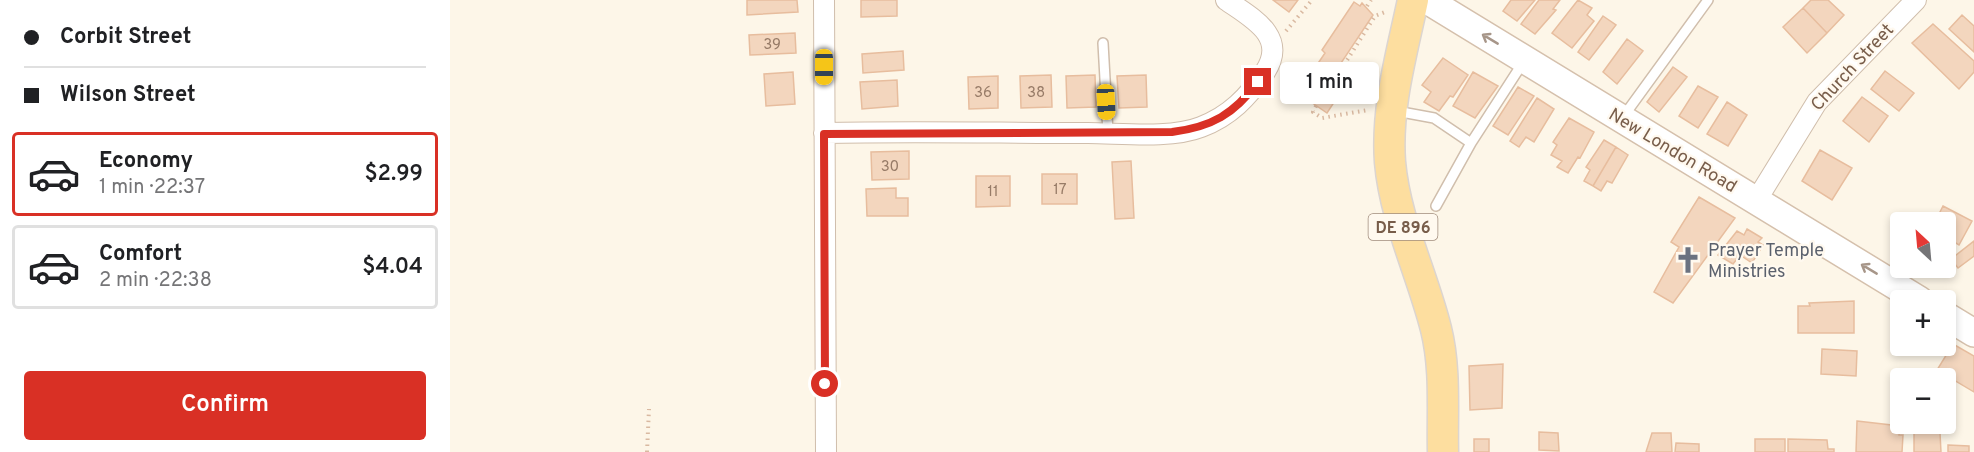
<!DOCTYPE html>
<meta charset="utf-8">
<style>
:root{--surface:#fff;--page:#f2f2f2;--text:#202124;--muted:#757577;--line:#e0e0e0;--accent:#d93025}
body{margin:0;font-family:Overpass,sans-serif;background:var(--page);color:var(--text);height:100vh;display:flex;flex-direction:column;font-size:22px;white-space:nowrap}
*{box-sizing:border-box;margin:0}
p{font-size:20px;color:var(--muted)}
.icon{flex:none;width:33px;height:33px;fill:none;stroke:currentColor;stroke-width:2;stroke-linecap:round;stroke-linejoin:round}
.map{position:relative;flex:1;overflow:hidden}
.panel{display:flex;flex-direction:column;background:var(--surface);width:450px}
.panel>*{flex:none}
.top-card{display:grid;align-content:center;height:132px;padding:0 24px;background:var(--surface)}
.needle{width:39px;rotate:334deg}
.controls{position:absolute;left:1440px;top:212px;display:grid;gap:12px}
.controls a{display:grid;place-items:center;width:66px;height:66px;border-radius:6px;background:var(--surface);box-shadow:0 3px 9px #0003;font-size:30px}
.end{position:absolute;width:27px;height:27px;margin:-14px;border:8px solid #d93025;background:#fff;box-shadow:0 0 0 3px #fff}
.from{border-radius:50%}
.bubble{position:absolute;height:42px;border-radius:6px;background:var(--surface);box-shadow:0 3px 9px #0003;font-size:20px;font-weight:600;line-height:42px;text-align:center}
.car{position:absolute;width:18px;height:36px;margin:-18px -9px;border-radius:8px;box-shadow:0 0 4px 2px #0007;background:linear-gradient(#f5c518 24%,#345 0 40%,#f5c518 0 76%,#345 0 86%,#f5c518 0)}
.top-card b{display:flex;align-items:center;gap:21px;height:57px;font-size:22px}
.top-card b+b{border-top:2px solid var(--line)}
.top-card i{width:15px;height:15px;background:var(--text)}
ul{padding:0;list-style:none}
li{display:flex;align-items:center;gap:18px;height:84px;margin:0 12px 9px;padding:0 12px;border:3px solid var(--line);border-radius:6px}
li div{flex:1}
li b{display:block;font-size:22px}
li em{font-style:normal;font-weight:600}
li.selected{border-color:var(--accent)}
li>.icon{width:54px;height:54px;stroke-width:1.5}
.cta{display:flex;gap:12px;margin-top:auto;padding:12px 24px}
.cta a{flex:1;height:69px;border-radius:6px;background:var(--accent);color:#fff;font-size:24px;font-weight:600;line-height:69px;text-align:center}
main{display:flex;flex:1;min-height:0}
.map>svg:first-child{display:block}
.building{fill:#f3d6be;stroke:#e7bd9e;stroke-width:1.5}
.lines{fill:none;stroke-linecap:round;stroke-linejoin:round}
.lane-casing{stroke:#d0beac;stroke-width:12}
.street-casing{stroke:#d0beac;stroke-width:22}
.secondary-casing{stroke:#d5c0ac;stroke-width:30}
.primary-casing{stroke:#dcd5d0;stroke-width:33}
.path{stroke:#d9b9a1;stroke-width:4;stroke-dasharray:1.5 4.5;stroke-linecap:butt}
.lane{stroke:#fff;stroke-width:9}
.street{stroke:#fff;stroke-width:20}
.secondary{stroke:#fff;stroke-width:27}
.primary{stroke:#fdde9f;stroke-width:30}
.oneway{stroke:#a79689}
.route{stroke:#d93025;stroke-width:8}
.labels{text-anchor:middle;stroke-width:4.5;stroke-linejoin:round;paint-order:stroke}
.number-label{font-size:15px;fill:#977b67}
.shield{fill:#fff9ef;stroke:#a08c7c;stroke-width:1.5}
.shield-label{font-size:16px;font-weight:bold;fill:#785d4a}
.street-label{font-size:18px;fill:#785d4a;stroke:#fff9ef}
.worship-label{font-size:18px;fill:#5b616d;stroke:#fff9ef;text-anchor:start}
</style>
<main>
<section class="panel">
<div class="top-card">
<b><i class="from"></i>Corbit Street</b>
<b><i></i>Wilson Street</b>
</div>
<ul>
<li class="selected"><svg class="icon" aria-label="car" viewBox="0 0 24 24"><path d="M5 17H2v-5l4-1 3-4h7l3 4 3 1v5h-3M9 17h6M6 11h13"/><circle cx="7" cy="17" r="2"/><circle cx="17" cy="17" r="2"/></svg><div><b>Economy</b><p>1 min · 22:37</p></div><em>$2.99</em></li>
<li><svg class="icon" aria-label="car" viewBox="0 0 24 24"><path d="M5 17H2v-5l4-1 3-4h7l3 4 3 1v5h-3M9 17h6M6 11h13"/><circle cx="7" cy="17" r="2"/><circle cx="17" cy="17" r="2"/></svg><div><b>Comfort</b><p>2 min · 22:38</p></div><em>$4.04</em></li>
</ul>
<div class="cta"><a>Confirm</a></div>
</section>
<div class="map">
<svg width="1524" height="452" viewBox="0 0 1524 452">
<rect width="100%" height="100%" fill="#fdf6e8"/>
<path class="building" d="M297,0H347L348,12L297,15Z
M411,0H447V16L411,17Z
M823,0H848L839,12Z
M1061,0H1085L1067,21L1053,11Z
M1089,0H1110L1103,9L1106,10L1085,34L1071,24Z
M1128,0L1142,8L1137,15L1144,21L1122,48L1102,33Z
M1361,0H1378L1394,15L1377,33L1353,8Z
M904,2L910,6L912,3L923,15L891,63L904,72L877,113L848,93L875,53L872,50Z
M1353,8L1377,33L1357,53L1333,27Z
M1512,15L1524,26V52L1499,29Z
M1153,16L1166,25L1139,60L1128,52Z
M1483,24L1524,61V72L1509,89L1462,43Z
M345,33L346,53L300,55L299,35Z
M1177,39L1193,51L1167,84L1153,72Z
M453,51L454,70L413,73L412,54Z
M993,58L1018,75L1003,97L1000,96L989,111L974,102L981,92L972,85Z
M1223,67L1237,77L1209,112L1197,102Z
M1435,71L1464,93L1449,111L1421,89Z
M343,72L345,104L316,106L314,74Z
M1023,72L1048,86L1025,118L1003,106Z
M601,75L602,107L571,108L570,76Z
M645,75L646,107L617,108L616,76Z
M696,75L697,107L669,108L667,76Z
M548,76V108L519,109L518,77Z
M447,80L448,106L412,109L410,82Z
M1248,86L1268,97L1248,128L1229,116Z
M1068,87L1084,96L1058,135L1043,126Z
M1412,97L1438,116L1419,142L1393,121Z
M1087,98L1104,109L1084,142L1076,137L1069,147L1060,141Z
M1277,102L1297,115L1278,146L1257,134Z
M1119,118L1144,132L1130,158L1128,157L1118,173L1107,167L1112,161L1101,155L1107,145L1103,142Z
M1154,140L1166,147L1143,186L1134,181L1140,170L1136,167Z
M1166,147L1178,155L1162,183L1157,181L1151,191L1143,186Z
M1370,150L1402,168L1382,200L1352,181Z
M459,151V179L422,180L421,152Z
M681,161L684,218L665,219L662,162Z
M592,174H627V204H592Z
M526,176H560V206L526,207Z
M446,188V198H458V216H417L416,189Z
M1249,197L1285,218L1223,303L1204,292L1229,247L1221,242Z
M1493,206L1522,221L1509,245L1496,237V222H1485Z
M1297,229L1312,238L1308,242L1313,245L1302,263L1290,255L1283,264L1268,255L1287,231L1294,235Z
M1524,241V256L1508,268L1501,259Z
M1404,301V333H1348V306H1360L1359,303Z
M1503,344L1524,356V392L1487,370Z
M1372,349L1407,351L1406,376L1371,374Z
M1053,364L1052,408L1020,410L1019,366Z
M1407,421L1450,426L1449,435H1453L1452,452H1406Z
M1089,432L1108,433L1109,451L1089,450Z
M1202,433H1221L1222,452H1196Z
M1464,433H1490L1491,452H1464Z
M1024,439H1039V452H1024Z
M1305,439H1335V452H1305Z
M1338,439L1377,440L1378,449H1384V452H1338Z
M1226,443L1249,444V452H1225Z
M1498,445L1519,446V452H1498Z"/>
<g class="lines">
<defs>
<path id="lane" d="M653,43L658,133
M946,111L984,118L1021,143L1074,61
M1173,117L1258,0
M986,206L1021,143"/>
<path id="street" d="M374,0L376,452
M374,133C462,131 550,133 638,133C670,133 721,139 751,127C780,116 798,97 815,72C838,36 802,18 776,0
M1306,201L1367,102L1466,0"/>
<path id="secondary" d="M977,0L1469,300
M1496,316L1524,333"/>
<path id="primary" d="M963,0C952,53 936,107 940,162C945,220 972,273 986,329C996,369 992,412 993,452"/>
</defs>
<use href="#lane" class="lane-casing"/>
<use href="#street" class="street-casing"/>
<use href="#secondary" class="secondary-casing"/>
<use href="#primary" class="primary-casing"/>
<path class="path" d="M917,6L921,0
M836,31L862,0
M894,65L925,16L935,12
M866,106L863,112L872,118L918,110
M197,452L199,409"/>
<use href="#lane" class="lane"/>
<use href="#street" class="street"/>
<use href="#secondary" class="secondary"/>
<use href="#primary" class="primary"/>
</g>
<defs><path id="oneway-shaft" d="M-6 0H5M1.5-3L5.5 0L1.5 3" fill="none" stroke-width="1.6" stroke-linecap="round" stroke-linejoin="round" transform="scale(1.5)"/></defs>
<g class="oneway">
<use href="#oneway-shaft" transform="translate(1040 39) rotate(-149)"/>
<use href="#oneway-shaft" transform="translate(1419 269) rotate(-149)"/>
</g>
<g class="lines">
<path class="route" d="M375,384L374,134L722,132C762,127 784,114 808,82"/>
</g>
<defs>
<symbol id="church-bare" viewBox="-9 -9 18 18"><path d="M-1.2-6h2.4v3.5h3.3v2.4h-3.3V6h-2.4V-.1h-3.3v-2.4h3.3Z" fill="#6b7280" stroke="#fff9ef" stroke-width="2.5" paint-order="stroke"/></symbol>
</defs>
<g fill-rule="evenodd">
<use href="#church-bare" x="1219" y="241" width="38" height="38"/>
</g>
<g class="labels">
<g class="number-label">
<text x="322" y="49">39</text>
<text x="533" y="97">36</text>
<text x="586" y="97">38</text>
<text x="440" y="171">30</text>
<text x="610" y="194">17</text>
<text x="543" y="196">11</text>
</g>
<rect class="shield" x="918.5" y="214" width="69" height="26" rx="4.5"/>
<g class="shield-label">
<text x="953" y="233">DE 896</text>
</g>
<g class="street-label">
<text transform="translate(1402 67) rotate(-47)" y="6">Church Street</text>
<text transform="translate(1223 150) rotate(31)" y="6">New London Road</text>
</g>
<g class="worship-label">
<text x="1258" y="256">Prayer Temple<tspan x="1258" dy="21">Ministries</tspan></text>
</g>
</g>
</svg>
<div class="controls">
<a><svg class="needle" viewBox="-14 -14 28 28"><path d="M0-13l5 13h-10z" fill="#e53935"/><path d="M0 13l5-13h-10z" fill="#757577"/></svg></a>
<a>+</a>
<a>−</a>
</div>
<i class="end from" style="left:375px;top:384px"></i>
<i class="end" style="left:808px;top:82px"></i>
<div class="bubble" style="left:830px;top:62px;width:99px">1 min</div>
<i class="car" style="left:374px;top:67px;rotate:180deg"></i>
<i class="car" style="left:656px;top:102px;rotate:177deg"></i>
</div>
</main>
